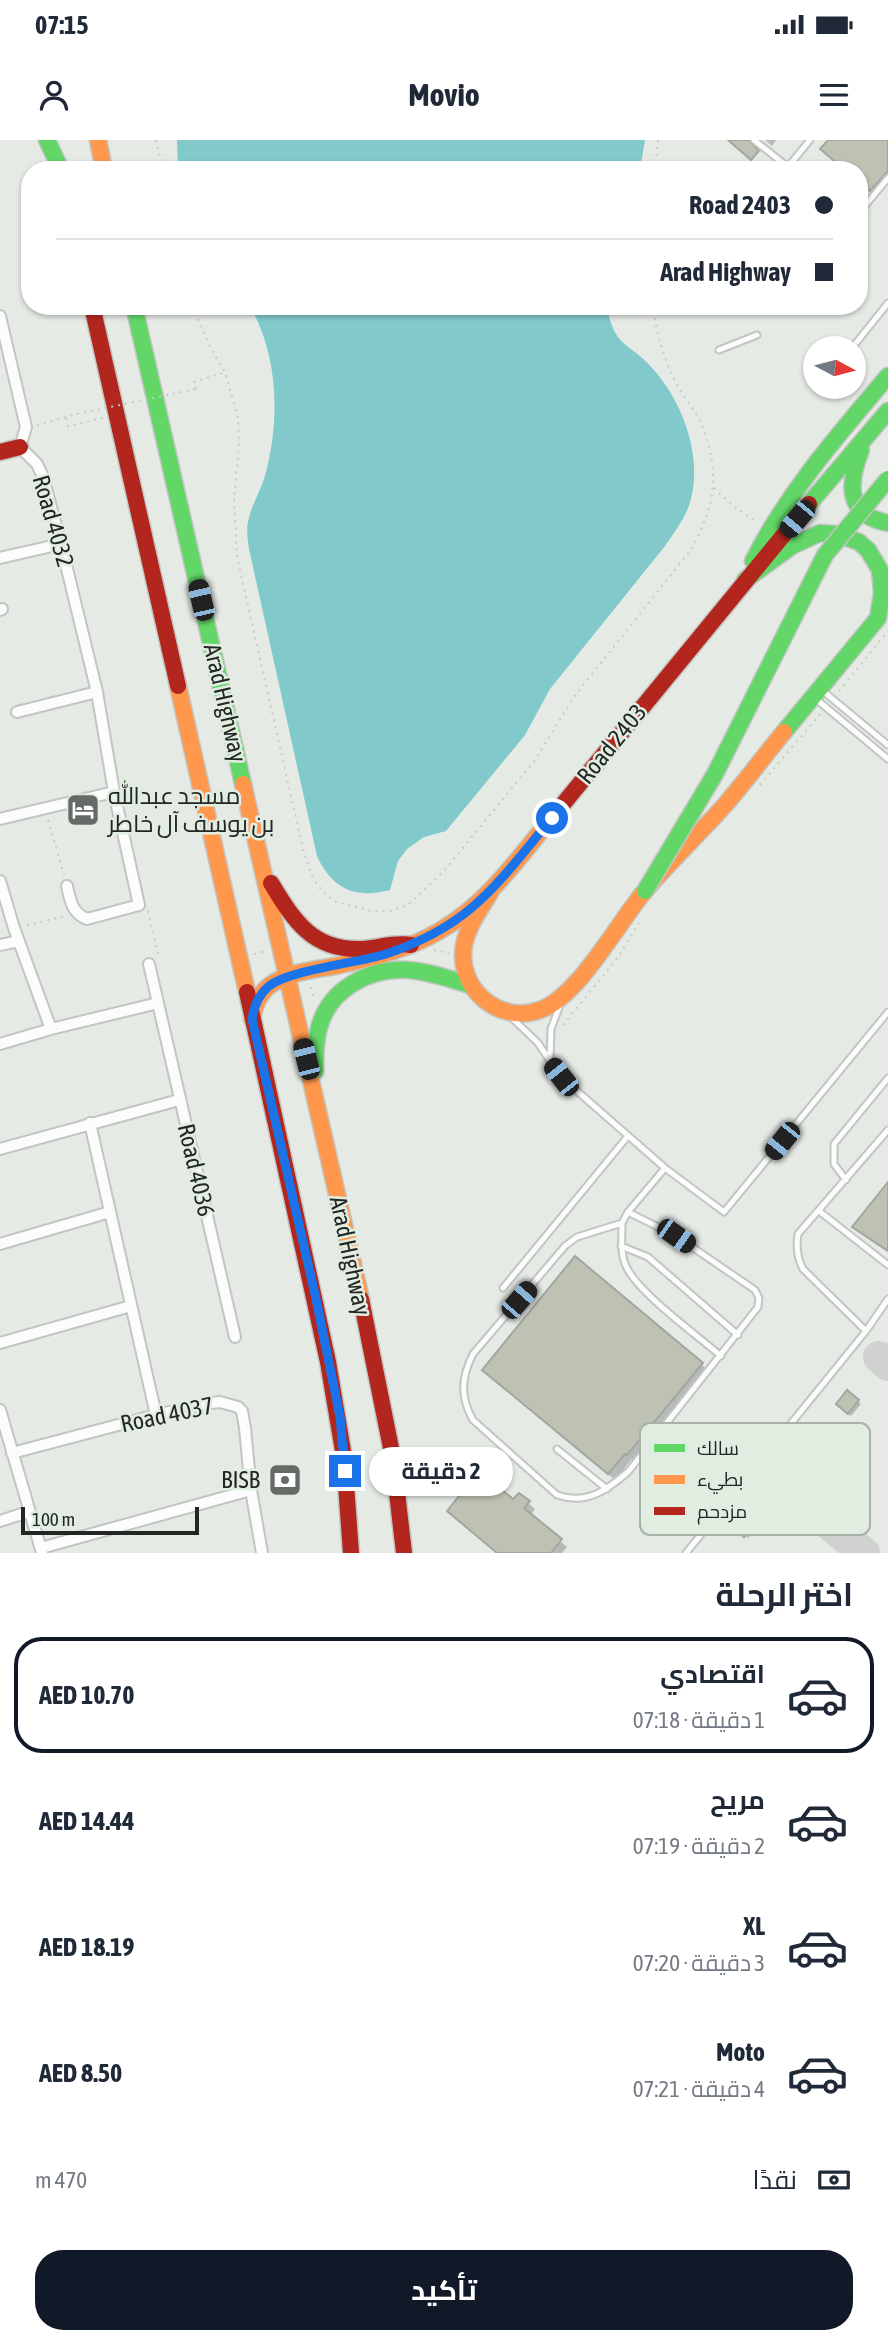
<!DOCTYPE html>
<html lang="ar">
<meta charset="utf-8">
<style>
:root{--surface:#fff;--page:#f2f2f3;--text:#1f2937;--muted:#747a83;--line:#e0e1e3;--accent:#111827}
body{margin:0;font-family:"Asap Condensed",Cairo,sans-serif;background:var(--page);color:var(--text);direction:rtl;height:100vh;display:flex;flex-direction:column;font-size:26px;white-space:nowrap}
*{box-sizing:border-box;margin:0}
p{font-size:23px;color:var(--muted)}
.icon{flex:none;width:38px;height:38px;fill:none;stroke:currentColor;stroke-width:2;stroke-linecap:round;stroke-linejoin:round}
.map{position:relative;height:1413px;overflow:hidden;direction:ltr}
.sheet{display:flex;flex-direction:column;background:var(--surface);flex:1}
.sheet>*{flex:none}
.hud{position:absolute;left:21px;top:21px;width:847px;height:154px;border-radius:28px;box-shadow:0 2px 5px #0004;direction:rtl;display:grid;align-content:center;height:154px;padding:0 35px;background:var(--surface)}
.needle{width:46px;rotate:97deg}
.tools{position:absolute;left:803px;top:196px;display:grid;gap:14px}
.tools a{display:grid;place-items:center;width:63px;height:63px;border-radius:50%;background:var(--surface);box-shadow:0 2px 5px #0004;font-size:35px}
.scale{position:absolute;left:21px;bottom:18px;width:178px;box-sizing:border-box;padding-left:7px;border:4px solid #232723;border-top:0;font-size:19px;line-height:24px;white-space:nowrap;color:#232723;-webkit-text-stroke:5px #e2ede2;paint-order:stroke}
.end{position:absolute;width:32px;height:32px;margin:-16px;border:9px solid #1a73e8;background:#fff;box-shadow:0 0 0 4px #fff}
.from{border-radius:50%}
.bubble{position:absolute;height:49px;border-radius:24px;background:var(--surface);box-shadow:0 2px 5px #0004;font-size:23px;font-weight:700;line-height:49px;text-align:center;direction:rtl}
.car{position:absolute;width:21px;height:42px;margin:-21px -10px;border-radius:9px;box-shadow:0 0 5px 2px #0007;background:linear-gradient(#222 24%,#8ab4d8 0 40%,#222 0 76%,#8ab4d8 0 86%,#222 0)}
.hud b{display:flex;align-items:center;gap:24px;height:66px;font-size:26px}
.hud b+b{border-top:2px solid var(--line)}
.hud i{width:18px;height:18px;background:var(--text)}
ul{padding:0;list-style:none}
li{display:flex;align-items:center;gap:21px;height:116px;margin:0 14px 10px;padding:0 21px;border:4px solid transparent;border-radius:28px}
li div{flex:1}
li b{display:block;font-size:26px}
li em{font-style:normal;font-weight:700}
li.selected{border-color:var(--accent)}
li>.icon{width:63px;height:63px;stroke-width:1.5}
h2{padding:0 35px;font-size:32px;line-height:84px}
.pay{display:flex;align-items:center;gap:18px;height:77px;padding:0 35px;font-size:26px}
.pay p{margin-inline-start:auto}
.button{display:flex;gap:14px;margin-top:auto;padding:14px 35px}
.button a{flex:1;height:80px;border-radius:28px;background:var(--accent);color:#fff;font-size:28px;font-weight:700;line-height:80px;text-align:center}
.status{display:flex;justify-content:space-between;align-items:center;height:49px;padding:0 35px;background:var(--surface);direction:ltr}
.status svg{height:19px;fill:currentColor}
header{display:flex;justify-content:space-between;align-items:center;height:91px;padding:0 35px;background:var(--surface);font-size:32px;font-weight:700}
.map>svg:first-child{display:block}
.water{fill:#81c9cb}
.shadow{fill:#0003}
.lines{fill:none;stroke-linecap:round;stroke-linejoin:round}
.taxiway{stroke:#cfd2cf;stroke-width:32}
.building{fill:#bdc2b2;stroke:#a4a6a1;stroke-width:2}
.lane-casing{stroke:#c2c6c2;stroke-width:9}
.street-casing{stroke:#c2c6c2;stroke-width:14}
.fast-casing{stroke:#c2c6c2;stroke-width:19}
.slow-casing{stroke:#c2c6c2;stroke-width:19}
.jam-casing{stroke:#c2c6c2;stroke-width:19}
.path{stroke:#c8cac8;stroke-width:2;stroke-dasharray:2 5;stroke-linecap:butt}
.lane{stroke:#fbfcfb;stroke-width:5}
.street{stroke:#fbfcfb;stroke-width:10}
.fast{stroke:#63d668;stroke-width:16}
.slow{stroke:#ff974d;stroke-width:16}
.jam{stroke:#b3261e;stroke-width:16}
.fast-bridge-casing{stroke:#c2c6c2;stroke-width:19;stroke-linecap:butt}
.path-bridge{stroke:#c8cac8;stroke-width:2;stroke-dasharray:2 5;stroke-linecap:butt}
.fast-bridge{stroke:#63d668;stroke-width:16}
.route{stroke:#1a73e8;stroke-width:9}
.labels{text-anchor:middle;stroke-width:5;stroke-linejoin:round;paint-order:stroke}
.street-label{font-size:24px;fill:#232723;stroke:#e2ede2}
.poi-label{font-size:24px;fill:#232723;stroke:#e2ede2;text-anchor:start}
.key{fill:#e2ede2;stroke:#a9b2a9;stroke-width:2}
.key-label{font-size:19px;fill:#232723}
</style>
<div class="status"><b>07:15</b><svg viewBox="0 0 49 12"><path d="M0 12V9h3v3zM5 12V6h3v6zM10 12V3h3v9zM15 12V0h3v12zM26 1h20v11H26zM47 4h2v5h-2z"/></svg></div>
<header><svg class="icon" aria-label="menu" viewBox="0 0 24 24"><path d="M4 6h16M4 12h16M4 18h16"/></svg>Movio<svg class="icon" aria-label="person" viewBox="0 0 24 24"><circle cx="12" cy="8" r="4"/><path d="M4 21q1-7 8-7t8 7"/></svg></header>
<div class="map">
<svg width="888" height="1413" viewBox="0 0 888 1413">
<rect width="100%" height="100%" fill="#e5eae5"/>
<path class="water" d="M177,0H645L640,30H178Z
M250,166H607C614,209 630,202 653,229C681,260 701,311 692,354C689,373 676,390 665,406L550,549L525,595L446,691L424,697L407,709L398,721L390,750C355,759 332,749 317,716L249,409C248,401 246,390 248,382C251,366 260,352 265,336C280,280 279,218 250,166Z"/>
<path class="shadow" d="M765,0H776L772,6Z
M831,0H888V32L872,51L859,40V30Z
M575,1119L709,1231L635,1321L632,1319L615,1340L491,1237Z
M847,1252L861,1264L851,1276L838,1264Z
M519,1355L535,1369L530,1376L567,1407L562,1413H498L514,1362Z
M744,1375L758,1387L748,1398L735,1387Z"/>
<g class="lines">
<path class="taxiway" d="M879,1217L888,1225
M775,1339L864,1413"/>
</g>
<path class="building" d="M728,0H749L759,11L751,20Z
M828,0H888V31L870,51L859,42V30H845L820,9Z
M888,1042V1111L852,1087Z
M575,1116L703,1223L627,1315L625,1314L608,1334L482,1230Z
M847,1250L859,1260L848,1274L836,1264Z
M479,1331L513,1359L519,1353L530,1361L524,1368L562,1399L551,1413H497L447,1371Z
M744,1373L756,1383L744,1397L733,1387Z"/>
<g class="lines">
<defs>
<path id="lane" d="M754,0L788,27
M787,28L810,0
M668,29L679,30
M859,73L888,38
M852,208L888,163
M719,210L757,195
M823,551L888,605
M816,559L888,619
M513,879L538,903L561,937L665,1028L724,1072L888,872
M550,919L551,889L560,865
M846,1040L834,1024V1004L888,938
M819,1071L888,1125
M628,1072L676,1096L755,1150L759,1158L758,1167L628,1332C606,1351 586,1365 557,1355L473,1280C460,1257 461,1238 473,1214L565,1106L577,1097L622,1083L628,1072L665,1028
M622,1083C622,1097 620,1113 626,1126C638,1153 697,1195 721,1216
M621,1106L648,1117L738,1195
M503,1148L628,996
M866,1191L803,1129C797,1118 796,1107 798,1094L888,990
M557,1309L607,1349
M686,1413L866,1191L888,1159"/>
<path id="street" d="M0,176L26,287L20,307L37,324L43,337L61,404L97,552L114,652L139,765L87,779C72,773 70,760 67,746
M0,418L61,404
M0,470L2,469
M17,572L97,552
M0,679L114,652
M0,741L14,788L51,889
M0,805L19,801
M149,824L158,863
M0,904L51,889L158,863L235,1197
M90,983L156,1275
M0,1009L179,960
M0,1104L110,1072
M0,1203L131,1166
M0,1270L42,1413
M12,1313L156,1275L210,1263L220,1262L238,1267L242,1271L245,1288L251,1350L262,1413
M0,1381L28,1372
M41,1408L251,1350"/>
<path id="fast" d="M47,0L61,30
M134,166L243,644
M861,310C848,343 845,375 888,383
M809,364L888,271
M753,421C788,352 838,295 888,236
M745,440L792,406L820,393L837,394L859,402L868,410L880,430L882,453L878,478L784,592
M315,931C315,917 315,902 319,888C329,849 369,828 407,830C428,831 449,839 470,845"/>
<path id="slow" d="M98,0L104,30
M178,546L247,852
M243,644L361,1159
M490,753C480,770 468,785 464,805C456,848 499,885 540,870C578,857 618,783 644,752C669,722 698,695 724,666C745,642 764,616 784,592
M252,879C254,866 258,855 269,846C288,831 317,830 340,825C375,817 410,809 441,790C487,763 516,721 550,680"/>
<path id="jam" d="M92,166L178,546
M0,312L20,307
M550,680L809,364
M271,743C294,781 313,811 362,809C379,808 394,802 411,805
M247,852L328,1222L344,1317L351,1413
M361,1159L393,1318L404,1413"/>
</defs>
<use href="#lane" class="lane-casing"/>
<use href="#street" class="street-casing"/>
<use href="#fast" class="fast-casing"/>
<use href="#slow" class="slow-casing"/>
<use href="#jam" class="jam-casing"/>
<path class="path" d="M156,0L163,30
M655,30L658,0
M193,166L210,207L225,232L238,278L239,305L234,361L237,417L304,713L312,736L322,751L336,762L372,771H390L408,765L443,732L535,620L574,557L693,407C702,387 712,368 713,345C714,324 709,300 700,281C693,267 681,254 674,239C663,216 656,192 653,166
M654,173L671,166
M196,249L194,242L225,232
M66,278L68,286L103,278
M37,285L77,274
M714,348L733,366L758,383
M839,551L888,491
M760,645L820,574
M48,680L64,735
M148,771L159,817
M27,785L66,776
M434,810L449,813
M254,814L266,811
M311,847L314,861
M563,885L616,820L639,783"/>
<use href="#lane" class="lane"/>
<use href="#street" class="street"/>
<use href="#fast" class="fast"/>
<use href="#slow" class="slow"/>
<use href="#jam" class="jam"/>
<defs>
<path id="fast-bridge" d="M645,751L715,634L825,415L888,339"/>
</defs>
<use href="#fast-bridge" class="fast-bridge-casing"/>
<path class="path-bridge" d="M77,274L196,249"/>
<use href="#fast-bridge" class="fast-bridge"/>
</g>
<g class="lines">
<path class="route" d="M345,1331L340,1277L316,1159L252,879C254,866 258,855 269,846C289,830 358,823 386,814C472,785 497,744 552,678"/>
</g>
<defs>
<symbol id="hotel-square" viewBox="-11 -11 22 22"><rect x="-9" y="-9" width="18" height="18" rx="4" fill="#676b67" stroke="#e2ede2"/><path d="M-6-4.5h1.5V1H6V5H4.5V3h-9V5H-6ZM-4 0a1.8 1.8 0 1 1 3.6 0ZM.5 0V-2.5h3Q6-2.5 6 0Z" fill="#fff"/></symbol>
<symbol id="bank-square" viewBox="-11 -11 22 22"><rect x="-9" y="-9" width="18" height="18" rx="4" fill="#676b67" stroke="#e2ede2"/><path d="M-6-4H6V4H-6ZM0-2.3a2.3 2.3 0 1 0 0 4.6a2.3 2.3 0 1 0 0-4.6Z" fill="#fff"/></symbol>
</defs>
<g fill-rule="evenodd">
<use href="#hotel-square" x="64" y="651" width="38" height="38"/>
<use href="#bank-square" x="266" y="1321" width="38" height="38"/>
</g>
<g class="labels">
<g class="street-label">
<text transform="translate(53 381) rotate(74)" y="8">Road 4032</text>
<text transform="translate(225 563) rotate(77)" y="8">Arad Highway</text>
<text transform="translate(612 604) rotate(-51)" y="8">Road 2403</text>
<text transform="translate(196 1030) rotate(77)" y="8">Road 4036</text>
<text transform="translate(350 1116) rotate(78)" y="8">Arad Highway</text>
<text transform="translate(167 1275) rotate(-12)" y="8">Road 4037</text>
</g>
<g class="poi-label">
<text x="108" y="664">مسجد عبدالله<tspan x="108" dy="28">بن يوسف آل خاطر</tspan></text>
<text x="260" y="1348" text-anchor="end">BISB</text>
</g>
</g>
<rect x="640" y="1283" width="230" height="112" rx="10" class="key"/>
<rect x="654" y="1304" width="31" height="8" fill="#63d668"/>
<rect x="654" y="1335" width="31" height="9" fill="#ff974d"/>
<rect x="654" y="1367" width="31" height="8" fill="#b3261e"/>
<g class="key-label">
<text x="697" y="1315">سالك</text>
<text x="697" y="1346">بطيء</text>
<text x="697" y="1378">مزدحم</text>
</g>
</svg>
<div class="tools">
<a><svg class="needle" viewBox="-14 -14 28 28"><path d="M0-13l5 13h-10z" fill="#e53935"/><path d="M0 13l5-13h-10z" fill="#747a83"/></svg></a>
</div>
<div class="scale">100 m</div>
<i class="end from" style="left:552px;top:678px"></i>
<i class="end" style="left:345px;top:1331px"></i>
<div class="bubble" style="left:369px;top:1307px;width:144px">2 دقيقة</div>
<i class="car" style="left:797px;top:379px;rotate:220deg"></i>
<i class="car" style="left:201px;top:460px;rotate:347deg"></i>
<i class="car" style="left:306px;top:919px;rotate:346deg"></i>
<i class="car" style="left:561px;top:937px;rotate:322deg"></i>
<i class="car" style="left:782px;top:1001px;rotate:219deg"></i>
<i class="car" style="left:676px;top:1096px;rotate:125deg"></i>
<i class="car" style="left:519px;top:1160px;rotate:41deg"></i>
<div class="hud">
<b><i class="from"></i>Road 2403</b>
<b><i></i>Arad Highway</b>
</div>
</div>
<section class="sheet">
<h2>اختر الرحلة</h2>
<ul>
<li class="selected"><svg class="icon" aria-label="car" viewBox="0 0 24 24"><path d="M5 17H2v-5l4-1 3-4h7l3 4 3 1v5h-3M9 17h6M6 11h13"/><circle cx="7" cy="17" r="2"/><circle cx="17" cy="17" r="2"/></svg><div><b>اقتصادي</b><p>1 دقيقة · 07:18</p></div><em>AED 10.70</em></li>
<li><svg class="icon" aria-label="car" viewBox="0 0 24 24"><path d="M5 17H2v-5l4-1 3-4h7l3 4 3 1v5h-3M9 17h6M6 11h13"/><circle cx="7" cy="17" r="2"/><circle cx="17" cy="17" r="2"/></svg><div><b>مريح</b><p>2 دقيقة · 07:19</p></div><em>AED 14.44</em></li>
<li><svg class="icon" aria-label="car" viewBox="0 0 24 24"><path d="M5 17H2v-5l4-1 3-4h7l3 4 3 1v5h-3M9 17h6M6 11h13"/><circle cx="7" cy="17" r="2"/><circle cx="17" cy="17" r="2"/></svg><div><b>XL</b><p>3 دقيقة · 07:20</p></div><em>AED 18.19</em></li>
<li><svg class="icon" aria-label="car" viewBox="0 0 24 24"><path d="M5 17H2v-5l4-1 3-4h7l3 4 3 1v5h-3M9 17h6M6 11h13"/><circle cx="7" cy="17" r="2"/><circle cx="17" cy="17" r="2"/></svg><div><b>Moto</b><p>4 دقيقة · 07:21</p></div><em>AED 8.50</em></li>
</ul>
<div class="pay"><svg class="icon" aria-label="cash" viewBox="0 0 24 24"><path d="M3 7h18v10H3z"/><circle cx="12" cy="12" r="2"/></svg>نقدًا<p>470 m</p></div>
<div class="button"><a>تأكيد</a></div>
</section>
